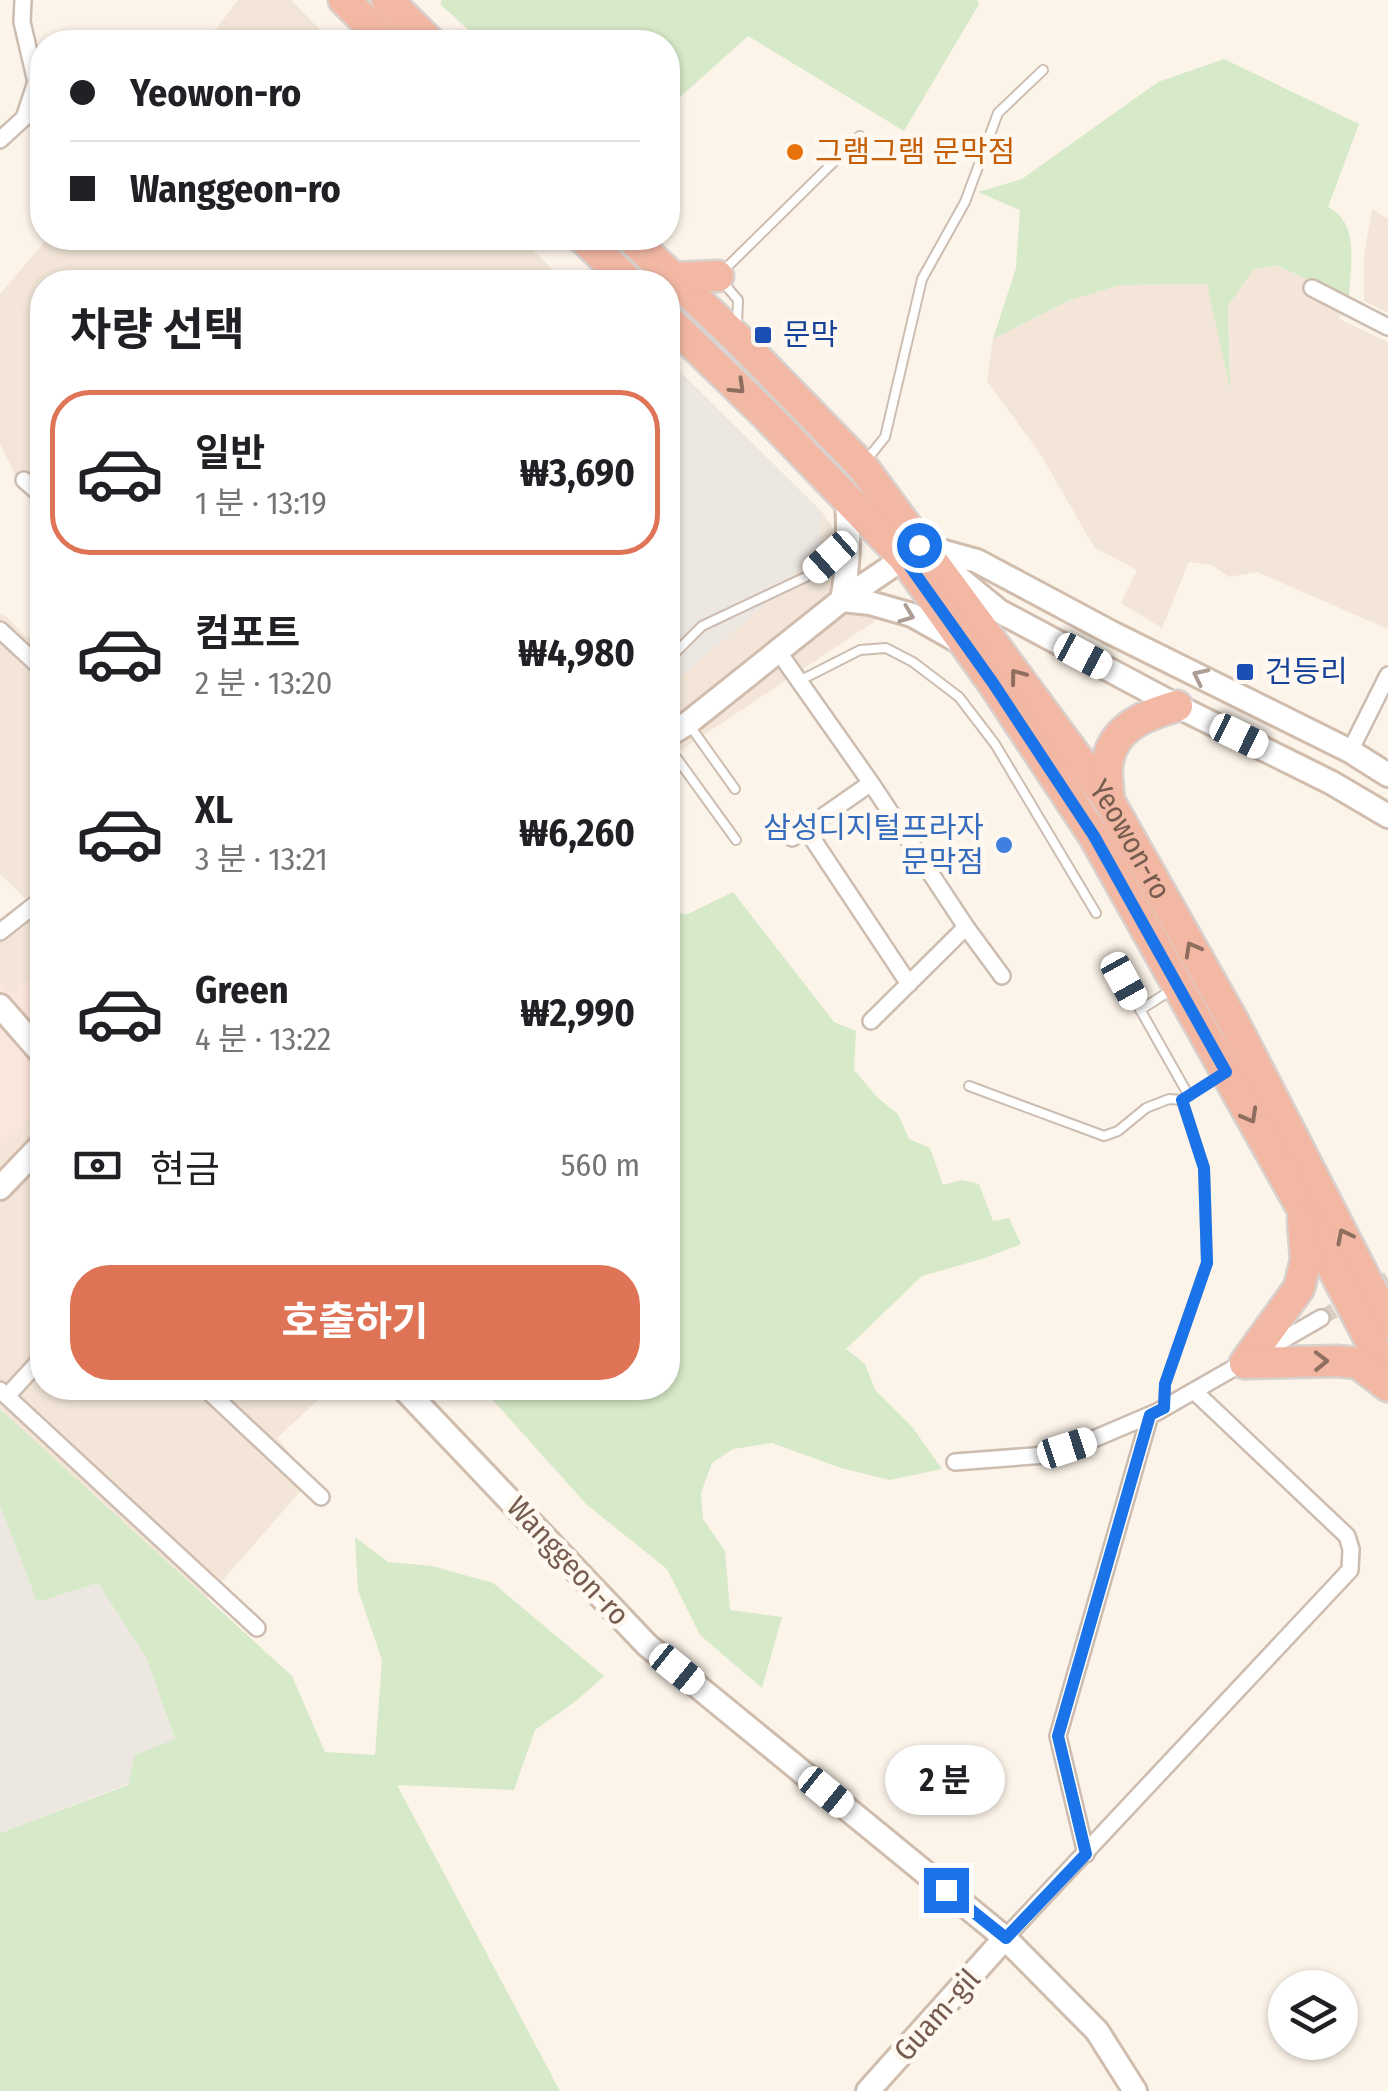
<!DOCTYPE html>
<html lang="ko">
<meta charset="utf-8">
<style>
:root{--surface:#fff;--page:#f6f6f6;--text:#202124;--muted:#757577;--line:#e0e0e0;--accent:#de7356}
body{margin:0;font-family:"Fira Sans Condensed","Noto Sans KR",sans-serif;background:var(--page);color:var(--text);height:100vh;display:flex;flex-direction:column;font-size:38px;white-space:nowrap}
*{box-sizing:border-box;margin:0}
p{font-size:32px;color:var(--muted)}
.icon{flex:none;width:55px;height:55px;fill:none;stroke:currentColor;stroke-width:2;stroke-linecap:round;stroke-linejoin:round}
.map{position:relative;flex:1;overflow:hidden}
.side{position:absolute;left:30px;top:270px;width:650px;height:1130px;display:flex;flex-direction:column;background:var(--surface);border-radius:40px;box-shadow:0 2px 8px #0004}
.side>*{flex:none}
.top-card{position:absolute;left:30px;top:30px;width:650px;height:220px;border-radius:40px;box-shadow:0 2px 8px #0004;display:grid;align-content:center;height:220px;padding:0 40px;background:var(--surface)}
.fabs{position:absolute;left:1268px;top:1970px;display:grid;gap:20px}
.fabs a{display:grid;place-items:center;width:90px;height:90px;border-radius:50%;background:var(--surface);box-shadow:0 2px 8px #0004;font-size:50px}
.end{position:absolute;width:45px;height:45px;margin:-22px;border:12px solid #1a73e8;background:#fff;box-shadow:0 0 0 5px #fff}
.from{border-radius:50%}
.bubble{position:absolute;height:70px;border-radius:35px;background:var(--surface);box-shadow:0 2px 8px #0004;font-size:32px;font-weight:700;line-height:70px;text-align:center}
.car{position:absolute;width:30px;height:60px;margin:-30px -15px;border-radius:12px;box-shadow:0 0 8px 2px #0007;background:linear-gradient(#fff 24%,#345 0 40%,#fff 0 76%,#345 0 86%,#fff 0)}
.top-card b{display:flex;align-items:center;gap:35px;height:95px;font-size:38px}
.top-card b+b{border-top:2px solid var(--line)}
.top-card i{width:25px;height:25px;background:var(--text)}
ul{padding:0;list-style:none}
li{display:flex;align-items:center;gap:30px;height:165px;margin:0 20px 15px;padding:0 20px;border:5px solid transparent;border-radius:40px}
li div{flex:1}
li b{display:block;font-size:38px}
li em{font-style:normal;font-weight:700}
li.selected{border-color:var(--accent)}
li>.icon{width:90px;height:90px;stroke-width:1.5}
h2{padding:0 40px;font-size:45px;line-height:120px}
.pay{display:flex;align-items:center;gap:25px;height:110px;padding:0 40px;font-size:38px}
.pay p{margin-inline-start:auto}
.primary-button{display:flex;gap:20px;margin-top:auto;padding:20px 40px}
.primary-button a{flex:1;height:115px;border-radius:40px;background:var(--accent);color:#fff;font-size:40px;font-weight:700;line-height:115px;text-align:center}
.map>svg:first-child{display:block}
.residential{fill:#f3e6d8}
.commercial{fill:#fbe6de}
.industrial{fill:#ede7e2}
.green{fill:#d6e9c8}
.lines{fill:none;stroke-linecap:round;stroke-linejoin:round}
.street-tunnel{stroke:#dacec2;stroke-width:15;stroke-dasharray:15 8;stroke-linecap:butt}
.lane-casing{stroke:#cdbcb0;stroke-width:12}
.street-casing{stroke:#cdbcb0;stroke-width:20}
.secondary-casing{stroke:#d0bdad;stroke-width:28}
.highway-casing{stroke:#d8d1cd;stroke-width:35}
.lane{stroke:#fff;stroke-width:8}
.street{stroke:#fff;stroke-width:15}
.secondary{stroke:#fff;stroke-width:22}
.highway{stroke:#f2b8a4;stroke-width:30}
.oneway{stroke:#8e6e5f}
.oneway2{stroke:#ac9d95}
.route{stroke:#1a73e8;stroke-width:12}
.food-dot{fill:#e8710a;stroke:#fef8f0;stroke-width:4}
.transit-dot{fill:#1a4fb4;stroke:#fef8f0;stroke-width:4}
.shop-dot{fill:#3f7fe0;stroke:#fef8f0;stroke-width:4}
.labels{text-anchor:middle;stroke-width:10;stroke-linejoin:round;paint-order:stroke}
.food-label{font-size:30px;fill:#c56008;stroke:#fef8f0;text-anchor:start}
.transit-label{font-size:30px;fill:#164399;stroke:#fef8f0;text-anchor:start}
.shop-label{font-size:30px;fill:#366cbe;stroke:#fef8f0;text-anchor:end}
.street-label{font-size:30px;fill:#755c4e;stroke:#fef8f0}
</style>
<div class="map">
<svg width="1388" height="2091" viewBox="0 0 1388 2091">
<rect width="100%" height="100%" fill="#fcf4e9"/>
<path class="residential" d="M238,0H291L332,42H206Z
M1372,209L1388,219V313L1364,301V256Z
M48,238H521L565,282H42V504L18,481L0,444V294Z
M1275,265L1349,297L1339,319L1388,342V629L1257,572L1229,577L1212,565L1189,562L1162,628L1121,603L1137,570L1094,547L1041,455L987,381L993,339L1070,300L1121,285L1207,284L1230,381L1228,306L1253,270Z
M668,360L822,512L890,611L668,759Z
M0,614L7,617L25,636L42,638V1388H331L277,1438L311,1479L207,1598L0,1409V919L27,900L0,874Z"/>
<path class="commercial" d="M42,967V1105L0,1148V981L10,994Z"/>
<path class="industrial" d="M668,360L822,512L820,547L772,599L668,687Z
M0,1505L37,1602L98,1583L146,1657L175,1740L128,1784L0,1833Z"/>
<path class="green" d="M442,0H977L979,4L904,131L748,36L668,108V42H482L440,4Z
M1224,59L1359,124L1328,207C1361,224 1350,266 1349,297L1275,265L1253,270L1228,306L1230,389L1207,284L1121,285L1070,300L993,339L1016,268L1020,210L978,192L1022,179L1158,82Z
M733,892L834,1022L856,1031L854,1070L878,1098L898,1114L909,1139L930,1148L943,1185L962,1180L979,1184L993,1221L1009,1218L1021,1244L985,1258L922,1276L846,1349L865,1364L875,1390L913,1428L942,1469L890,1480L841,1468L772,1443L733,1449L712,1463L701,1493L703,1519L725,1551L730,1610L782,1617L762,1688L700,1635L667,1569L587,1505L482,1388H668V907L686,915Z
M0,1409L292,1676L325,1752L375,1755L382,1660L358,1590L355,1537L388,1562L432,1566L493,1583L604,1676L576,1701L535,1730L514,1790L397,1785L560,2091H0V1833L128,1785L135,1755L175,1739L146,1657L98,1583L37,1602L0,1505Z"/>
<g class="lines">
<path class="street-tunnel" d="M1321,1318L1388,1279"/>
<defs>
<path id="lane" d="M724,270L860,136
M721,280L738,300L737,325
M865,462L885,437L922,279L965,202L998,113L1043,70
M668,660L702,626L812,574L842,546
M799,681L860,650L886,648L913,662L959,697L995,744L1096,913
M690,726L735,789
M668,746L736,840
M1124,981L1189,1096
M1140,1010L1170,991
M969,1086L1104,1136L1118,1131L1146,1108L1169,1099L1182,1100L1218,1077
M1164,1406L1165,1384L1207,1263L1204,1168L1182,1100"/>
<path id="street" d="M0,140L24,118L36,82L22,22L23,0
M1312,288L1388,327
M24,480L42,496
M0,630L42,669
M778,651L871,783L966,927L1002,976
M1350,751L1388,675
M806,829L909,984
M792,838L871,783
M0,932L42,899
M871,1021L966,927
M205,1388L321,1497
M0,1390L257,1628
M7,1396L42,1358
M955,1462L1046,1455L1089,1441L1157,1412L1321,1318
M1086,1854L1058,1736L1150,1415
M1005,1938L1350,1570L1351,1549L1347,1536L1194,1391"/>
<path id="secondary" d="M847,499C849,534 849,565 842,600L870,603L912,615L960,642
M919,545L977,561L1110,632L1350,751L1388,775
M948,569L999,611L1177,706L1332,783L1388,816
M668,735L688,723L842,600L904,558
M0,1006L42,1054
M0,1188L42,1144
M403,1388L647,1645L1005,1938L1097,2031L1135,2091
M868,2091L1005,1938"/>
<g id="highway">
<path d="M344,0L387,42"/>
<path d="M387,0L430,42"/>
<path d="M583,238L629,282"/>
<path id="s1" d="M631,238L737,338L862,466L1109,801L1233,1021L1388,1323"/>
<path d="M673,278L718,276"/>
<path d="M668,320L766,415L904,558L993,683L1094,836L1302,1208L1388,1375"/>
<path d="M1109,801C1108,790 1106,778 1107,767C1110,728 1145,715 1177,706"/>
<path d="M1245,1363L1299,1288L1306,1260L1303,1221"/>
<path d="M1245,1363L1336,1361L1358,1363L1388,1386"/>
</g>
</defs>
<use href="#lane" class="lane-casing"/>
<use href="#street" class="street-casing"/>
<use href="#secondary" class="secondary-casing"/>
<use href="#highway" class="highway-casing"/>
<use href="#lane" class="lane"/>
<use href="#street" class="street"/>
<use href="#secondary" class="secondary"/>
<use href="#highway" class="highway"/>
</g>
<defs><path id="oneway-chevron" d="M-2-3.5L2.5 0L-2 3.5" fill="none" stroke-width="1.6" stroke-linecap="round" stroke-linejoin="round" transform="scale(2.5)"/></defs>
<g class="oneway">
<use href="#oneway-chevron" transform="translate(738 387) rotate(44)"/>
<use href="#oneway-chevron" transform="translate(1017 676) rotate(-127)"/>
<use href="#oneway-chevron" transform="translate(1192 949) rotate(-119)"/>
<use href="#oneway-chevron" transform="translate(1250 1116) rotate(61)"/>
<use href="#oneway-chevron" transform="translate(1344 1236) rotate(-117)"/>
<use href="#oneway-chevron" transform="translate(1321 1361) rotate(-1)"/>
</g>
<g class="oneway2">
<use href="#oneway-chevron" transform="translate(907 615) rotate(21)"/>
<use href="#oneway-chevron" transform="translate(1200 676) rotate(-154)"/>
</g>
<g class="lines">
<path class="route" d="M919,545L904,558L993,683L1094,836L1226,1072L1182,1100L1204,1168L1207,1263L1165,1384L1164,1408L1150,1415L1058,1736L1086,1854L1006,1938L946,1890"/>
</g>
<circle class="food-dot" cx="795" cy="152" r="10"/>
<g class="transit-dot">
<rect x="753" y="325" width="20" height="20" rx="5"/>
<rect x="1235" y="662" width="20" height="20" rx="5"/>
</g>
<circle class="shop-dot" cx="1004" cy="845" r="10"/>
<g class="labels">
<g class="food-label">
<text x="815" y="162">그램그램 문막점</text>
</g>
<g class="transit-label">
<text x="783" y="345">문막</text>
<text x="1265" y="682">건등리</text>
</g>
<g class="shop-label">
<text x="984" y="838">삼성디지털프라자<tspan x="984" dy="34">문막점</tspan></text>
</g>
<g class="street-label">
<text dy="10" stroke="none"><textPath href="#s1" startOffset="785">Yeowon-ro</textPath></text>
<text transform="translate(568 1561) rotate(47)" y="10">Wanggeon-ro</text>
<text transform="translate(937 2015) rotate(-48)" y="10">Guam-gil</text>
</g>
</g>
</svg>
<div class="fabs">
<a><svg class="icon" aria-label="layers" viewBox="0 0 24 24"><path d="M12 4l9 5-9 5-9-5zM3 14l9 5 9-5"/></svg></a>
</div>
<i class="end from" style="left:919px;top:545px"></i>
<i class="end" style="left:946px;top:1890px"></i>
<div class="bubble" style="left:885px;top:1745px;width:120px">2 분</div>
<i class="car" style="left:830px;top:557px;rotate:228deg"></i>
<i class="car" style="left:1083px;top:656px;rotate:118deg"></i>
<i class="car" style="left:1239px;top:736px;rotate:116deg"></i>
<i class="car" style="left:1124px;top:981px;rotate:151deg"></i>
<i class="car" style="left:1067px;top:1448px;rotate:72deg"></i>
<i class="car" style="left:677px;top:1669px;rotate:129deg"></i>
<i class="car" style="left:826px;top:1792px;rotate:129deg"></i>
<div class="top-card">
<b><i class="from"></i>Yeowon-ro</b>
<b><i></i>Wanggeon-ro</b>
</div>
<section class="side">
<h2>차량 선택</h2>
<ul>
<li class="selected"><svg class="icon" aria-label="car" viewBox="0 0 24 24"><path d="M5 17H2v-5l4-1 3-4h7l3 4 3 1v5h-3M9 17h6M6 11h13"/><circle cx="7" cy="17" r="2"/><circle cx="17" cy="17" r="2"/></svg><div><b>일반</b><p>1 분 · 13:19</p></div><em>₩3,690</em></li>
<li><svg class="icon" aria-label="car" viewBox="0 0 24 24"><path d="M5 17H2v-5l4-1 3-4h7l3 4 3 1v5h-3M9 17h6M6 11h13"/><circle cx="7" cy="17" r="2"/><circle cx="17" cy="17" r="2"/></svg><div><b>컴포트</b><p>2 분 · 13:20</p></div><em>₩4,980</em></li>
<li><svg class="icon" aria-label="car" viewBox="0 0 24 24"><path d="M5 17H2v-5l4-1 3-4h7l3 4 3 1v5h-3M9 17h6M6 11h13"/><circle cx="7" cy="17" r="2"/><circle cx="17" cy="17" r="2"/></svg><div><b>XL</b><p>3 분 · 13:21</p></div><em>₩6,260</em></li>
<li><svg class="icon" aria-label="car" viewBox="0 0 24 24"><path d="M5 17H2v-5l4-1 3-4h7l3 4 3 1v5h-3M9 17h6M6 11h13"/><circle cx="7" cy="17" r="2"/><circle cx="17" cy="17" r="2"/></svg><div><b>Green</b><p>4 분 · 13:22</p></div><em>₩2,990</em></li>
</ul>
<div class="pay"><svg class="icon" aria-label="cash" viewBox="0 0 24 24"><path d="M3 7h18v10H3z"/><circle cx="12" cy="12" r="2"/></svg>현금<p>560 m</p></div>
<div class="primary-button"><a>호출하기</a></div>
</section>
</div>
